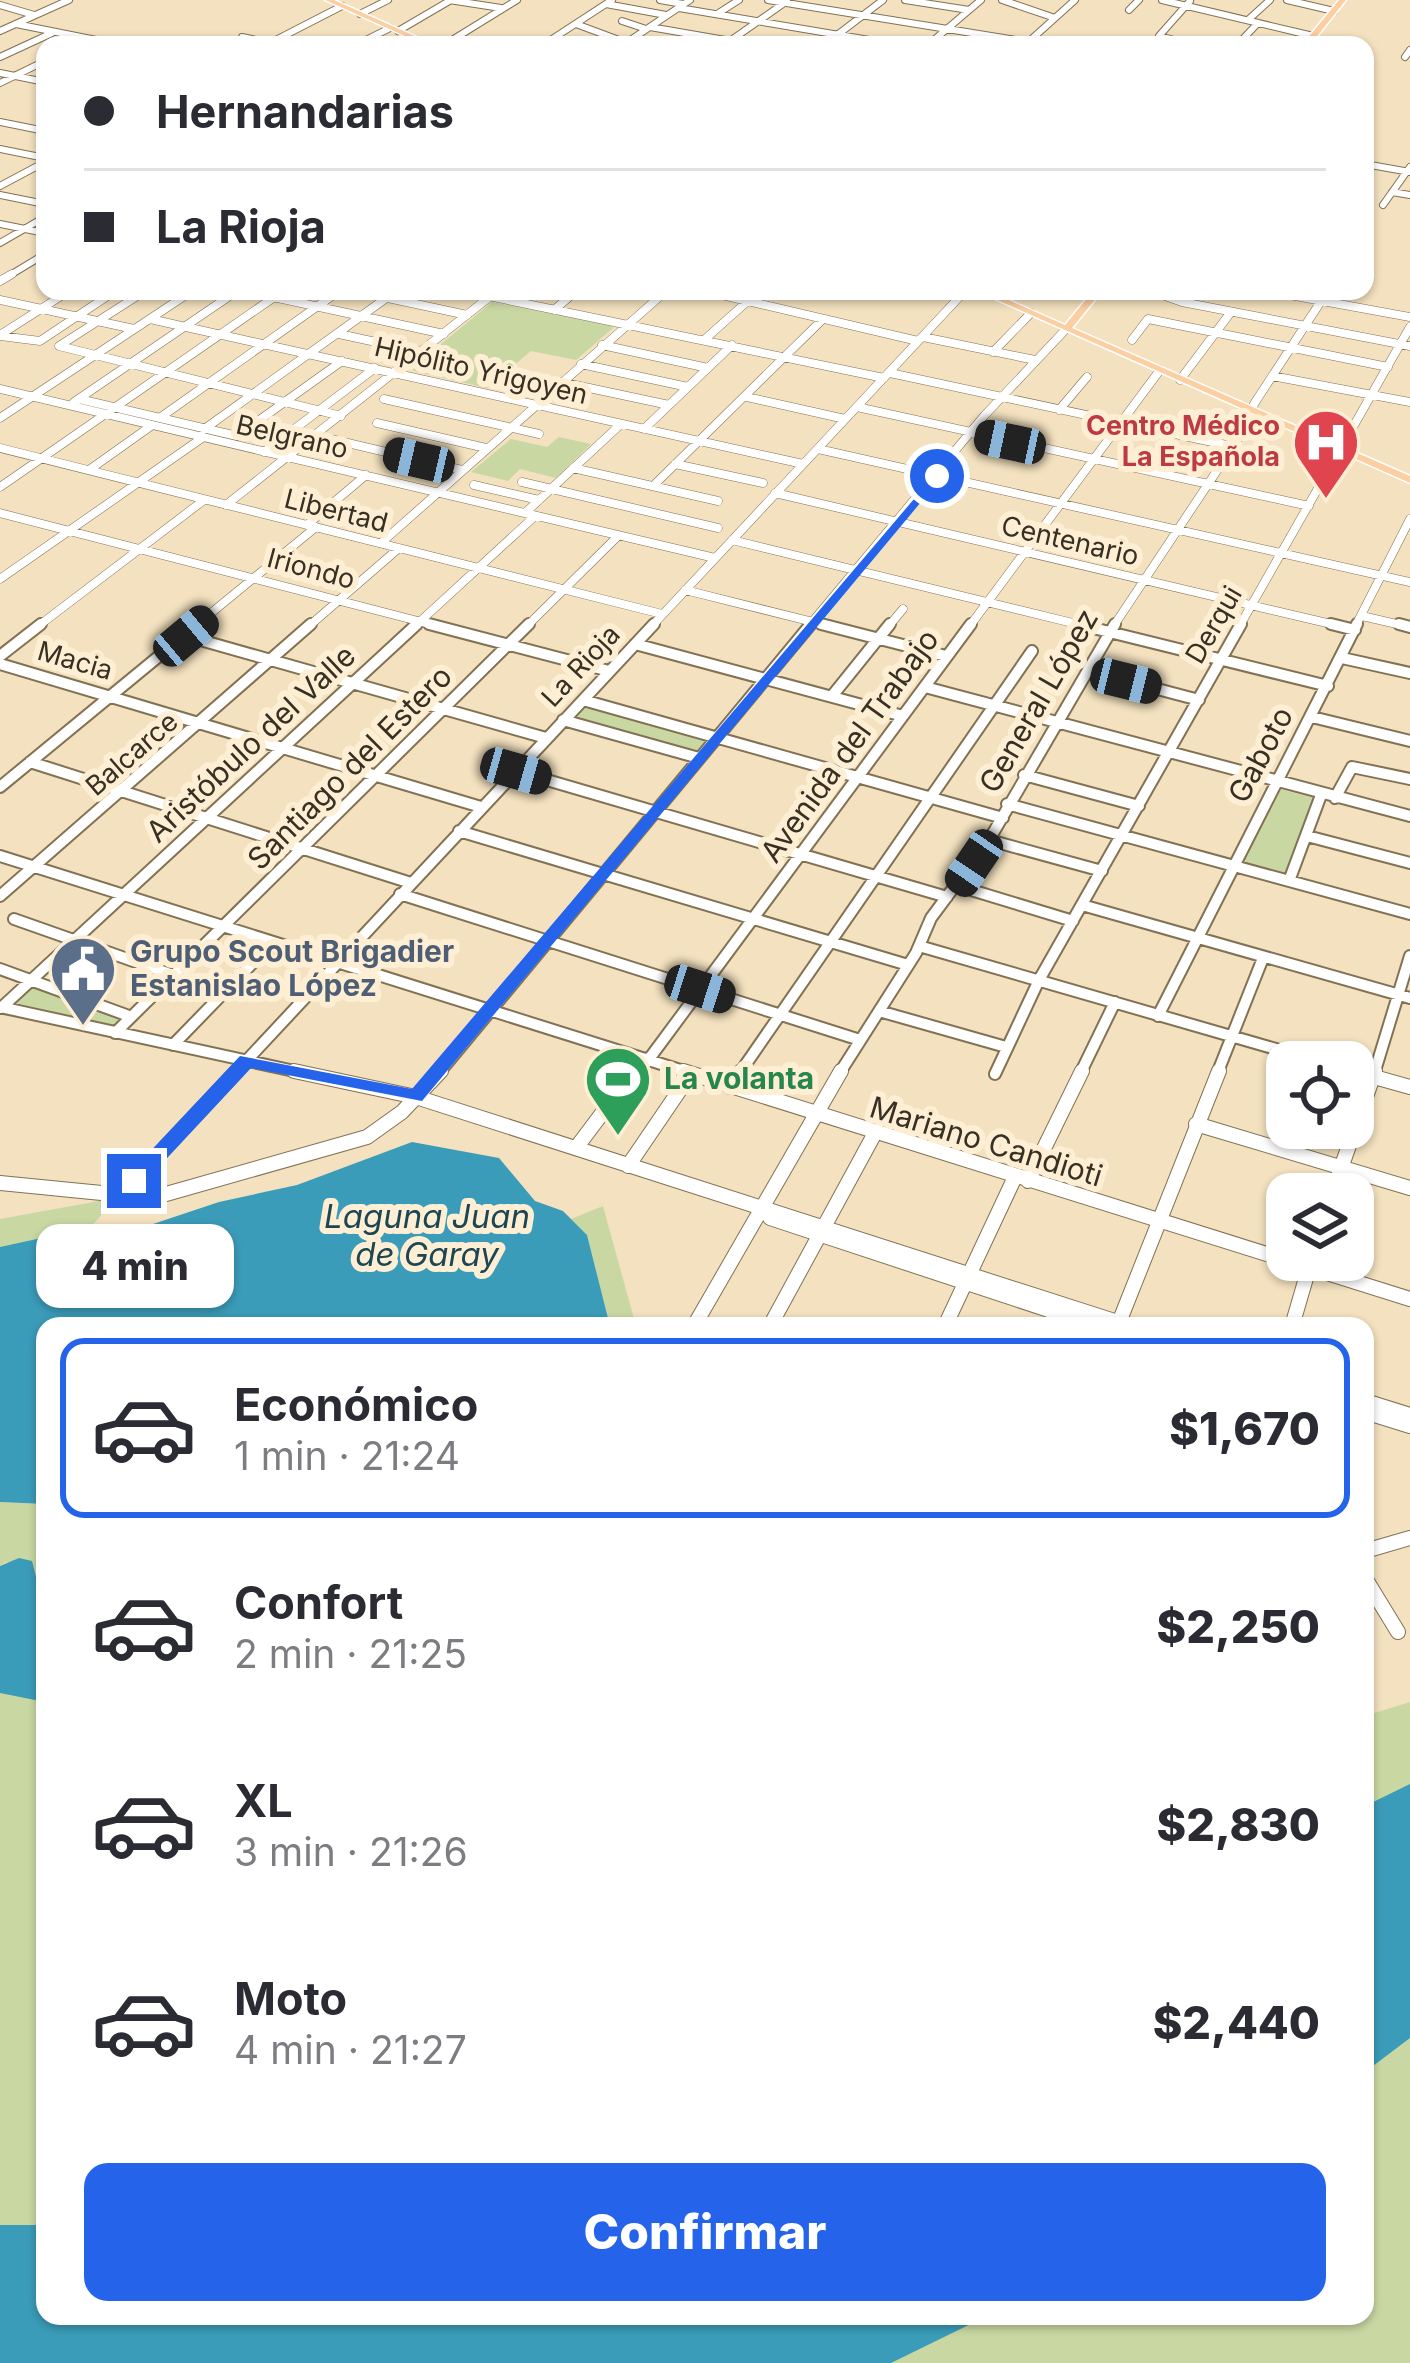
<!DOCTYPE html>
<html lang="es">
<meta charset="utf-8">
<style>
:root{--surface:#fff;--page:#f7f7f7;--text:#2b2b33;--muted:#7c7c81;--line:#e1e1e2;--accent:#2563eb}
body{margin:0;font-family:Inter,sans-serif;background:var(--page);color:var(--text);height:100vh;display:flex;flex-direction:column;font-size:45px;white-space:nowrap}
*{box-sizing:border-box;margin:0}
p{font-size:39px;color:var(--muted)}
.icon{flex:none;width:66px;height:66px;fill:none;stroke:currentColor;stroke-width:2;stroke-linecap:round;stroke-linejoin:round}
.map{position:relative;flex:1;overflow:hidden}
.details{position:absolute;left:36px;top:1317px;width:1338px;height:1008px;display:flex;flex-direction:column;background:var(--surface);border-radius:24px;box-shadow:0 3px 9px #0004}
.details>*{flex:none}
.guide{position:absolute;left:36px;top:36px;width:1338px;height:264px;border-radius:24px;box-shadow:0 3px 9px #0004;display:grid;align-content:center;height:264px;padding:0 48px;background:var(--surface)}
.fabs{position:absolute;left:1266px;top:1041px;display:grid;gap:24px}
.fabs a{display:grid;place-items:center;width:108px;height:108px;border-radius:24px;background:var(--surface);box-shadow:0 3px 9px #0004;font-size:60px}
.end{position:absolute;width:54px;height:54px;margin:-27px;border:15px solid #2563eb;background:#fff;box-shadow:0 0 0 6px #fff}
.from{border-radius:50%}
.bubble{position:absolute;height:84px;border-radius:24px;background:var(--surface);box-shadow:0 3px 9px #0004;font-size:39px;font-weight:800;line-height:84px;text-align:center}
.car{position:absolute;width:36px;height:72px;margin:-36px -18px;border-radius:15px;box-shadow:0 0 9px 3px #0007;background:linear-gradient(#222 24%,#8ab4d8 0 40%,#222 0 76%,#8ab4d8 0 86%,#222 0)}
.guide b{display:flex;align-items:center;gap:42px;height:114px;font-size:45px}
.guide b+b{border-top:3px solid var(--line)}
.guide i{width:30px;height:30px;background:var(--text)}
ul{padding:21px 0 0;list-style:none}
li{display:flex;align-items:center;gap:36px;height:180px;margin:0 24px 18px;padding:0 24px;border:6px solid transparent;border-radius:24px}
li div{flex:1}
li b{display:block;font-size:45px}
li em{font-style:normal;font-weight:800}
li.active{border-color:var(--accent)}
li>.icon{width:108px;height:108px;stroke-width:1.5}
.action{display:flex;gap:24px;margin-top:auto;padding:24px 48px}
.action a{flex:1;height:138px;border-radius:24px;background:var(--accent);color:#fff;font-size:48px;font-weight:800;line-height:138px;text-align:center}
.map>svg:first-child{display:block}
.green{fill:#c9d8a3}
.water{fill:#3b9cb9}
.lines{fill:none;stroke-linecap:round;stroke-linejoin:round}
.minor-far3-casing{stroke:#827253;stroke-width:8}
.minor-far2-casing{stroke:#827253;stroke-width:9}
.minor-far1-casing{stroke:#827253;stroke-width:14}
.minor-casing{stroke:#827253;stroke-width:16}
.major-casing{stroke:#fff;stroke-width:3}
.minor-far3{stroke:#fff;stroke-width:6}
.minor-far2{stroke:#fff;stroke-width:8}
.minor-far1{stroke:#fff;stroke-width:10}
.minor{stroke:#fff;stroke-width:14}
.major{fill:#fccfa3;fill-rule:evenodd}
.route{fill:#2563eb}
.labels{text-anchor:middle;stroke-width:12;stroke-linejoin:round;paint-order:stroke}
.far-street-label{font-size:27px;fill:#373023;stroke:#feefd4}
.far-health-label{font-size:27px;font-weight:bold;fill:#be3a42;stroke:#feefd4;text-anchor:end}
.street-label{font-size:30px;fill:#373023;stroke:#feefd4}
.service-label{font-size:30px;font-weight:bold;fill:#4e5e75;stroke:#feefd4;text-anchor:start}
.leisure-label{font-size:30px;font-weight:bold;fill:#27864d;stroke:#feefd4;text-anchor:start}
.water-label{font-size:33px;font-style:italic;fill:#1c4653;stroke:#feefd4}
</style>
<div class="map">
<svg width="1410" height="2363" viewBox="0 0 1410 2363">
<rect width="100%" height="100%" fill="#f3e1bf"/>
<path class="green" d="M492,302L610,325L613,328L576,360L531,351L487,388L414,371L412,368Z
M559,437L591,444L556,478L520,469L508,481L471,472L511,439L547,447Z
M586,705L709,739L697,754L573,718Z
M1279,789L1315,798L1285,876L1240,864Z
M31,987L117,1017L119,1020L110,1026L13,1005L11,1001Z
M116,1198L91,1227L0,1247V1219Z
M603,1206L636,1326H610L587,1235L571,1219Z
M0,1502L45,1504V1607L34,1588L35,1572L6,1562L0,1566Z
M0,1684L45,1700V2227H0Z
M1410,1702V2363H265L356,2316H1365V1716Z"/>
<path class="water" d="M412,1142L499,1158L535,1201L563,1211L587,1235L610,1326H45V1504L0,1502V1247L91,1227L147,1226L219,1202L297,1185Z
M19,1558L32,1561C45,1608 45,1652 45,1702L0,1693V1566Z
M1410,1784V2038L1365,2072V1806Z
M0,2225H45V2316H987L891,2363H0Z"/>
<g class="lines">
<defs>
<path id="minor-far3" d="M449,0L501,8
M660,0L683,4
M768,0L1028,42
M905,0L969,10
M1002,0L1055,18
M1162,0L1313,36
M1287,0L1334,11
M606,4L666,15
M0,5L34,15
M679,8L899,45
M1129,10L1139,0
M360,14L388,0
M717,14L739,0
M1248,20L1270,0
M622,21L646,29
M16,24L121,45
M576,24L627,43
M650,27L754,45
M0,31L69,0
M398,31L451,0
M1159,36L1190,1
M1159,36L1193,45
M242,37L271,43
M730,41L787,1
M205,45L212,42
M266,45L342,6
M356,45L390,28
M444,45L517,0
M543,45L612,0
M623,45L690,0
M824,45L883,0
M928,45L981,0
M1025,45L1075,0
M1237,45L1258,23
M0,57L52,33
M1405,57L1410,50
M0,73L45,82
M0,83L45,61
M0,122L45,131
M0,149L45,158
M1365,164L1410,172
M0,186L45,162
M1392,192L1410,195
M0,195L45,204
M1383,205L1410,167
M0,224L45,233
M0,243L45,217
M7,277L45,254"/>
<path id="minor-far2" d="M0,281L12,274
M145,291L59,346L341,416
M245,291L444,334
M464,291L884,378
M705,291L918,341
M1151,291L1182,302L1410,346
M1268,291L1410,317
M388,298L467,315
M0,300L134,329
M554,310L576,291
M150,319L803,464
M339,334L422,352
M0,335L69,291
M0,336L40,341L115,291
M923,337L1035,360
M704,340L759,291
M1132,340L1148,319L1388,367
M602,345L708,368
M993,352L1031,313
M581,364L688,387
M890,373L1231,446
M1272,376L1410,402
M1180,380L1231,312
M561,382L669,405
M0,389L715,558
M747,397L845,419
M79,399L237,436L342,361
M384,399L539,434
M74,402L237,291
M857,407L1309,506
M1059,410L1087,377
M161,417L339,291
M0,418L192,291
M377,423L486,448
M644,429L732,345
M203,430L396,291
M335,440L462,470
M0,448L662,614
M818,449L1410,582
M264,452L375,368
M675,464L763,483
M573,468L718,501
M89,470L151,426
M522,482L718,528
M474,485L539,500
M653,486L821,321
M0,487L283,291
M775,493L1344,627
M226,505L492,295
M0,513L441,627
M525,513L621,424
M307,525L366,475
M732,540L1089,627
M381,543L666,291
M0,579L202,438
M685,590L833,627
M1362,616L1410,627
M37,627L204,500
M194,627L316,527
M308,627L399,548
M414,627L535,516
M526,627L618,536
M651,627L965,291
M808,627L984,416L1067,328
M888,627L903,609
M969,627L1160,370
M1113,627L1252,418L1254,404L1327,292
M1239,627L1410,327
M1355,627L1410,519"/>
<path id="minor-far1" d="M429,624L609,671
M821,624L946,656
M1077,624L1328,686
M1331,624L1355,630
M1399,624L1410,627
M186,636L546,738
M635,644L903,716
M0,656L41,624
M1342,658L1410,673
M0,664L481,807
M1089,671L1199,700
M925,687L1410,816
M832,696L890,624
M583,700L1003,818
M1312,717L1410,741
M563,720L699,758
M30,762L411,883
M516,771L947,897
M1024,775L1139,806
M0,787L198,624
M1335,798L1352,767L1410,779
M1007,804L1410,914
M459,831L908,965
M1307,836L1410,863
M989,840L1102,871
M0,856L693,1074
M1289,881L1321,795
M958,886L1073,921
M400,894L860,1040
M0,896L311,624
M1082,905L1410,998
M14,919L170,974
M919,946L1321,1062
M0,969L129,1016
M0,1007L308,1074
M1,1008L417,624
M879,1011L1006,1047
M1158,1016L1357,624
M115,1033L529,624
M173,1045L272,943
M1353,1071L1362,1074
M234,1074L654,624
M438,1074L811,624
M632,1074L652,1055L971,624
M739,1074L1032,651
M839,1074L916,953L931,918L989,840L1115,624
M995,1074L1039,980L1241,624
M1080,1074L1115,1002
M1217,1074L1263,958
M1374,1074L1410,956"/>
<path id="minor" d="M294,1071L416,1097L1130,1326
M683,1071L1410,1299
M1353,1071L1410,1087
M730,1087L741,1071
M1196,1124L1410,1188
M576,1148L634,1071
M628,1166L690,1075
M134,1181L237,1071
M1028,1181L1082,1071
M0,1183L152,1198L367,1137L402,1112L441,1071
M1332,1194L1375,1071
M770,1218L1097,1326
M1118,1325L1219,1071
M694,1326L841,1071
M770,1326L875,1133
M945,1326L1015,1177
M1292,1326L1311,1261
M1365,1401L1410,1415
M1365,1412L1410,1426
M1365,1551L1410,1538
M1365,1578L1398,1632"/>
<path id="major" d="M325,0H334L435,45H425Z
M1339,0H1346L1310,45H1302Z
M977,291H988L1065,325L1093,291H1102L1072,328L1410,476V483Z"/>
</defs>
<use href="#minor-far3" class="minor-far3-casing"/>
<use href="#minor-far2" class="minor-far2-casing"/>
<use href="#minor-far1" class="minor-far1-casing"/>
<use href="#minor" class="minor-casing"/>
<use href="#major" class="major-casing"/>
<use href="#minor-far3" class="minor-far3"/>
<use href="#minor-far2" class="minor-far2"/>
<use href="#minor-far1" class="minor-far1"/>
<use href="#minor" class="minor"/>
<use href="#major" class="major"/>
</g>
<path class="route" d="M937,472L941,478L422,1101L251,1068L141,1186H127V1176L240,1056L412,1089Z"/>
<defs>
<symbol id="hospital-pin" viewBox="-11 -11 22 30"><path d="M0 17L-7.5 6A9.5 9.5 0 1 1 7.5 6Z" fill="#e0444e" stroke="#feefd4"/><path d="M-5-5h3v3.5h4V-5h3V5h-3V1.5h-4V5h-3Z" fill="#fff"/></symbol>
<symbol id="civic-pin" viewBox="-11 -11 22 30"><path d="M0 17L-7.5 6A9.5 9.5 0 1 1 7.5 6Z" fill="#5c6f8a" stroke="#feefd4"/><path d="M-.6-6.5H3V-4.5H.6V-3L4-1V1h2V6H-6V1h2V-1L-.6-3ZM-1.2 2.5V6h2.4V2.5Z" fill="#fff"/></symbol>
<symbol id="stadium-pin" viewBox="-11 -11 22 30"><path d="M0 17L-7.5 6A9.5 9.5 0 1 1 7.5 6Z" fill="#2e9e5b" stroke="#feefd4"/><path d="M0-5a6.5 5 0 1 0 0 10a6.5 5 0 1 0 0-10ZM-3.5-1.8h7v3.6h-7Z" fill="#fff"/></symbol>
</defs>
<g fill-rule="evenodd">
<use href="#hospital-pin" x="1288" y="404" width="76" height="104"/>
<use href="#civic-pin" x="45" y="931" width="76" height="104"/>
<use href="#stadium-pin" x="580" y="1041" width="76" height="104"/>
</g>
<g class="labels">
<g class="far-street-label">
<text transform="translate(481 371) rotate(13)" y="9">Hipólito Yrigoyen</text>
<text transform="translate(292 437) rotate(13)" y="9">Belgrano</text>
<text transform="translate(336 511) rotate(14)" y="9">Libertad</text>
<text transform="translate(1070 541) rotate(13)" y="9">Centenario</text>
<text transform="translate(311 569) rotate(15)" y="9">Iriondo</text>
<text transform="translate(1214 625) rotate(-60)" y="9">Derqui</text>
<text transform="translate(75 661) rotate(16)" y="9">Macia</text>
<text transform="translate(581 666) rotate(-47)" y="9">La Rioja</text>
<text transform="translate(132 754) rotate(-41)" y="9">Balcarce</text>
</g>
<g class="far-health-label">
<text x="1280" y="435">Centro Médico<tspan x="1280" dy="31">La Española</tspan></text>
</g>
<g class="street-label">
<text transform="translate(1039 701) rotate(-60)" y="10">General López</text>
<text transform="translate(251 744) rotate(-43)" y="10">Aristóbulo del Valle</text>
<text transform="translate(850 746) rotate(-54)" y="10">Avenida del Trabajo</text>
<text transform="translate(1261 755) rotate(-62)" y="10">Gaboto</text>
<text transform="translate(350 768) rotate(-45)" y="10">Santiago del Estero</text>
<text transform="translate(986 1142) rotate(17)" y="10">Mariano Candioti</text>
</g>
<g class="service-label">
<text x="130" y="962">Grupo Scout Brigadier<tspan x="130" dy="34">Estanislao López</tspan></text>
</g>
<g class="leisure-label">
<text x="664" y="1089">La volanta</text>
</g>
<g class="water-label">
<text x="427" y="1228">Laguna Juan<tspan x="427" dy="38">de Garay</tspan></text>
</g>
</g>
</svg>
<div class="fabs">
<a><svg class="icon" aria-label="locate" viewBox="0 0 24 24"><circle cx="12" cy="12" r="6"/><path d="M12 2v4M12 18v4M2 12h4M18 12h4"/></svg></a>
<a><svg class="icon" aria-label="layers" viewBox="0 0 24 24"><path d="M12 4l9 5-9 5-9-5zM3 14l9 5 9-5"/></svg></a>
</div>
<i class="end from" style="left:937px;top:476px"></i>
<i class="end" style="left:134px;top:1181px"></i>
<div class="bubble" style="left:36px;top:1224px;width:198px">4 min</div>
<i class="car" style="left:1010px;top:442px;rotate:282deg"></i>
<i class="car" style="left:419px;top:460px;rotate:283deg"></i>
<i class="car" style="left:186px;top:636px;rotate:50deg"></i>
<i class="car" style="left:1126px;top:681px;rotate:104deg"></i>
<i class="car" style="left:516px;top:771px;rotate:106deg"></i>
<i class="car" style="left:974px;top:863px;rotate:214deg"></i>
<i class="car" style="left:700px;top:989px;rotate:108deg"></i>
<div class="guide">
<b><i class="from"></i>Hernandarias</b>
<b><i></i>La Rioja</b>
</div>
<section class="details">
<ul>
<li class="active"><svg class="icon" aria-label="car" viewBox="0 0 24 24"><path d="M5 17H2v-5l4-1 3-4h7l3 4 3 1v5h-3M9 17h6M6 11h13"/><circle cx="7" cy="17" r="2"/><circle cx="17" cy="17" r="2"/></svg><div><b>Económico</b><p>1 min · 21:24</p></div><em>$1,670</em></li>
<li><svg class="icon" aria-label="car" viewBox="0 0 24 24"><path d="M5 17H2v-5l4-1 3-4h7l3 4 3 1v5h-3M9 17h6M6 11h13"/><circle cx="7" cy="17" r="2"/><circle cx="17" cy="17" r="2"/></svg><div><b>Confort</b><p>2 min · 21:25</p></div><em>$2,250</em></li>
<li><svg class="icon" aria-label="car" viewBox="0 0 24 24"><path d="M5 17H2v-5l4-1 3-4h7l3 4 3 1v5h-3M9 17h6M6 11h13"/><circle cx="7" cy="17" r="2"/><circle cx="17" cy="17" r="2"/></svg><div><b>XL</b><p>3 min · 21:26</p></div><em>$2,830</em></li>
<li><svg class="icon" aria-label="car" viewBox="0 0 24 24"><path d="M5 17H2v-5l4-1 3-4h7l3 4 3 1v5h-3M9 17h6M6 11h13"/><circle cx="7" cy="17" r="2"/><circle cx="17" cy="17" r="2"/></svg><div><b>Moto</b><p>4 min · 21:27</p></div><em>$2,440</em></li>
</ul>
<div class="action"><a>Confirmar</a></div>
</section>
</div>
